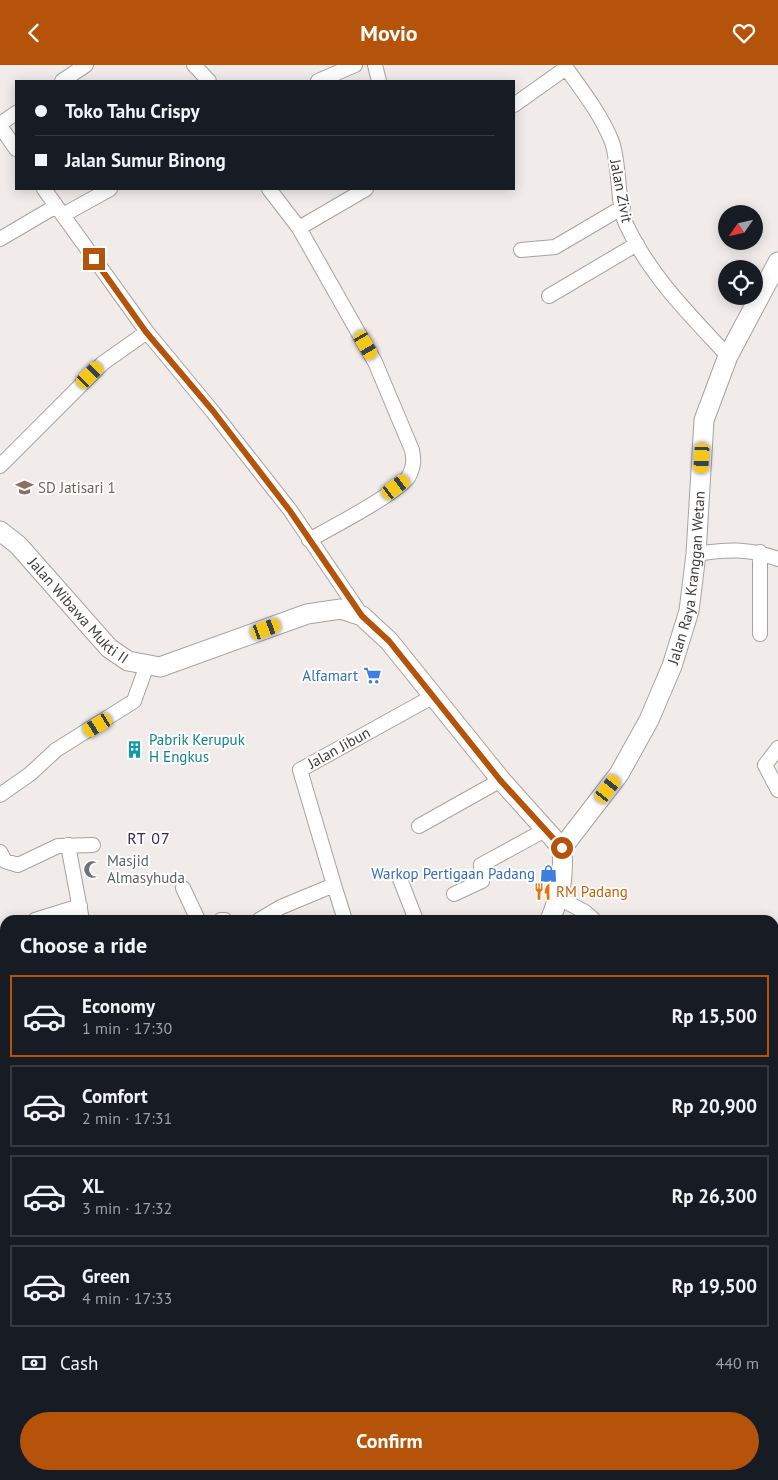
<!DOCTYPE html>
<meta charset="utf-8">
<style>
:root{--surface:#171b24;--page:#20242c;--text:#f1f3f6;--muted:#9ea1a6;--line:#363941;--accent:#b45309}
body{margin:0;font-family:"PT Sans",sans-serif;background:var(--page);color:var(--text);height:100vh;display:flex;flex-direction:column;font-size:19px;white-space:nowrap}
*{box-sizing:border-box;margin:0}
p{font-size:16px;color:var(--muted)}
.icon{flex:none;width:28px;height:28px;fill:none;stroke:currentColor;stroke-width:2;stroke-linecap:round;stroke-linejoin:round}
.map{position:relative;flex:1;overflow:hidden}
.sheet{position:absolute;left:0px;top:850px;width:779px;height:565px;display:flex;flex-direction:column;background:var(--surface);border-radius:15px 15px 0 0;box-shadow:0 2px 12px #0003}
.sheet>*{flex:none}
.top-card{position:absolute;left:15px;top:15px;width:500px;height:110px;border-radius:0px;box-shadow:0 2px 12px #0003;display:grid;align-content:center;height:110px;padding:0 20px;background:var(--surface)}
.needle{width:32px;rotate:236deg}
.fabs{position:absolute;left:718px;top:140px;display:grid;gap:10px}
.fabs a{display:grid;place-items:center;width:45px;height:45px;border-radius:50%;background:var(--surface);box-shadow:0 2px 12px #0003;font-size:25px}
.end{position:absolute;width:22px;height:22px;margin:-11px;border:6px solid #b45309;background:#fff;box-shadow:0 0 0 2px #fff}
.from{border-radius:50%}
.car{position:absolute;width:15px;height:30px;margin:-15px -8px;border-radius:6px;box-shadow:0 0 4px 1px #0007;background:linear-gradient(#f5c518 24%,#345 0 40%,#f5c518 0 76%,#345 0 86%,#f5c518 0)}
.top-card b{display:flex;align-items:center;gap:18px;height:48px;font-size:19px}
.top-card b+b{border-top:1px solid var(--line)}
.top-card i{width:12px;height:12px;background:var(--text)}
ul{padding:0;list-style:none}
li{display:flex;align-items:center;gap:15px;height:82px;margin:0 10px 8px;padding:0 10px;border:2px solid var(--line);border-radius:0px}
li div{flex:1}
li b{display:block;font-size:19px}
li em{font-style:normal;font-weight:600}
li.current{border-color:var(--accent)}
li>.icon{width:45px;height:45px;stroke-width:1.5}
h2{padding:0 20px;font-size:22px;line-height:60px}
.pay{display:flex;align-items:center;gap:12px;height:55px;padding:0 20px;font-size:19px}
.pay p{margin-inline-start:auto}
.cta{display:flex;gap:10px;margin-top:auto;padding:10px 20px}
.cta a{flex:1;height:58px;border-radius:30px;background:var(--accent);color:#fff;font-size:20px;font-weight:600;line-height:58px;text-align:center}
header{display:flex;justify-content:space-between;align-items:center;height:65px;padding:0 20px;background:var(--accent);color:#fff;font-size:22px;font-weight:600}
.map>svg:first-child{display:block}
.lines{fill:none;stroke-linecap:round;stroke-linejoin:round}
.street-casing{stroke:#a7a29f;stroke-width:16}
.secondary-casing{stroke:#a7a29f;stroke-width:21}
.street{stroke:#fff;stroke-width:14}
.secondary{stroke:#fff;stroke-width:19}
.route{stroke:#b45309;stroke-width:6}
.labels{text-anchor:middle;stroke-width:4;stroke-linejoin:round;paint-order:stroke}
.street-label{font-size:15px;fill:#3e3c3a;stroke:#fff}
.education-label{font-size:15px;fill:#785e54;stroke:#fff;text-anchor:start}
.shop-label{font-size:15px;fill:#366cbe;stroke:#fff;text-anchor:end}
.culture-label{font-size:15px;fill:#0d838f;stroke:#fff;text-anchor:start}
.worship-label{font-size:15px;fill:#5b616d;stroke:#fff;text-anchor:start}
.food-label{font-size:15px;fill:#c56008;stroke:#fff;text-anchor:start}
.neighbourhood-label{font-size:16px;letter-spacing:1px;fill:#38235d;stroke:#fff}
</style>
<header><svg class="icon" aria-label="back" viewBox="0 0 24 24"><path d="M15 5l-7 7 7 7"/></svg>Movio<svg class="icon" aria-label="heart" viewBox="0 0 24 24"><path d="M12 20l-8-8c-3-5 5-10 8-4 3-6 11-1 8 4z"/></svg></header>
<div class="map">
<svg width="778" height="1415" viewBox="0 0 778 1415">
<rect width="100%" height="100%" fill="#f1ecea"/>
<g class="lines">
<defs>
<path id="street" d="M194,0L209,16
M375,0L379,16
M564,0C581,24 601,49 612,77C620,100 617,139 626,159C650,211 690,250 728,291
M62,16L86,0
M318,16L355,0
M514,40L566,3
M0,59L16,48
M0,61L16,84
M44,124L147,267L213,347L290,445L362,551
M269,124L299,163L375,297L412,385C414,395 414,401 409,411C400,427 329,464 309,475
M63,150L110,124
M299,163L366,124
M0,174L56,141
M521,185L555,182L623,142
M549,231L637,179
M0,401L103,298L147,267
M696,489C727,484 748,483 778,494
M760,569V487
M778,683L765,700L778,725
M0,730L30,709L56,685L134,636L147,600
M419,761L501,715
M68,780L82,855
M0,787L5,796L18,800L58,781L93,780
M400,814L416,855
M334,820L345,855
M183,823L198,855
M454,829L482,816L481,800L545,765
M559,833L585,847L594,855
M35,855L80,841
M221,855H225
M259,855L281,842L334,820L300,705L432,632
M0,923H5
M0,1030L5,1040
M774,1057L778,1063
M774,1097L778,1094
M774,1162L778,1159
M774,1194L778,1200
M774,1227L778,1224
M0,1271L5,1283
M774,1308L778,1305
M774,1388L778,1385
M236,1410L240,1415
M553,1410L555,1415
M673,1410L677,1415
M739,1410L742,1415
M633,1415L640,1410"/>
<g id="secondary">
<path id="s1" d="M0,466L18,480L109,583L128,596L160,602L307,549L341,544L362,551L389,576L501,715L562,783"/>
<path id="s2" d="M562,783L619,709L649,655L672,601L689,546L696,489L704,355L728,291L778,197"/>
<path d="M550,855C561,829 564,811 562,783"/>
<path d="M319,1415L321,1410"/>
</g>
</defs>
<use href="#street" class="street-casing"/>
<use href="#secondary" class="secondary-casing"/>
<use href="#street" class="street"/>
<use href="#secondary" class="secondary"/>
</g>
<g class="lines">
<path class="route" d="M94,194L146,267L213,346L290,446L362,551L389,576L500,715L562,783"/>
</g>
<defs>
<symbol id="school-bare" viewBox="-9 -9 18 18"><path d="M0-5L7-2L0 1L-7-2ZM-4 1L0 2.5L4 1V4Q0 6-4 4Z" fill="#8d6e63" stroke="#fff" stroke-width="2.5" paint-order="stroke"/></symbol>
<symbol id="supermarket-bare" viewBox="-9 -9 18 18"><path d="M-6-5.5h2.5l.6 2H6L4.5 2H-2.5L-4.4-4H-6ZM-1.5 3.2a1.3 1.3 0 1 0 .1 0ZM3 3.2a1.3 1.3 0 1 0 .1 0Z" fill="#3f7fe0" stroke="#fff" stroke-width="2.5" paint-order="stroke"/></symbol>
<symbol id="building-bare" viewBox="-9 -9 18 18"><path d="M-4-6H4V6H1V3H-1V6H-4ZM-2.5-4.3h1.7v1.8h-1.7ZM.8-4.3h1.7v1.8H.8ZM-2.5-1h1.7V.8h-1.7ZM.8-1h1.7V.8H.8Z" fill="#0f9aa8" stroke="#fff" stroke-width="2.5" paint-order="stroke"/></symbol>
<symbol id="mosque-bare" viewBox="-9 -9 18 18"><path d="M3.5-4.9A6 6 0 1 0 3.5 4.9A5 5 0 1 1 3.5-4.9Z" fill="#6b7280" stroke="#fff" stroke-width="2.5" paint-order="stroke"/></symbol>
<symbol id="shop-bare" viewBox="-9 -9 18 18"><path d="M-5-2.5h2.3a2.7 3.5 0 0 1 5.4 0H5L5.5 6h-11ZM-1.5-2.5h3a1.5 2.3 0 0 0-3 0Z" fill="#3f7fe0" stroke="#fff" stroke-width="2.5" paint-order="stroke"/></symbol>
<symbol id="restaurant-bare" viewBox="-9 -9 18 18"><path d="M-5-6h1v4h1v-4h1v4h1v-4h1v5L-1.5 .5V6h-2V.5L-5-1ZM5-6V6H3V1.5H1.5Q1.5-4 5-6Z" fill="#e8710a" stroke="#fff" stroke-width="2.5" paint-order="stroke"/></symbol>
</defs>
<g fill-rule="evenodd">
<use href="#school-bare" x="12" y="410" width="25" height="25"/>
<use href="#supermarket-bare" x="360" y="598" width="25" height="25"/>
<use href="#building-bare" x="122" y="672" width="25" height="25"/>
<use href="#mosque-bare" x="80" y="792" width="25" height="25"/>
<use href="#shop-bare" x="536" y="796" width="25" height="25"/>
<use href="#restaurant-bare" x="530" y="814" width="25" height="25"/>
</g>
<g class="labels">
<g class="street-label">
<text transform="translate(621 126) rotate(79)" y="5">Jalan Zivit</text>
<text dy="5" stroke="none"><textPath href="#s2" startOffset="304">Jalan Raya Kranggan Wetan</textPath></text>
<text dy="5" stroke="none"><textPath href="#s1" startOffset="112">Jalan Wibawa Mukti II</textPath></text>
<text transform="translate(339 683) rotate(-29)" y="5">Jalan Jibun</text>
</g>
<g class="education-label">
<text x="38" y="428">SD Jatisari 1</text>
</g>
<g class="shop-label">
<text x="358" y="616">Alfamart</text>
<text x="535" y="814">Warkop Pertigaan Padang</text>
</g>
<g class="culture-label">
<text x="149" y="680">Pabrik Kerupuk<tspan x="149" dy="17">H Engkus</tspan></text>
</g>
<g class="worship-label">
<text x="107" y="801">Masjid<tspan x="107" dy="17">Almasyhuda</tspan></text>
</g>
<g class="food-label">
<text x="556" y="832">RM Padang</text>
</g>
<g class="neighbourhood-label">
<text x="149" y="779">RT 07</text>
</g>
</g>
</svg>
<div class="fabs">
<a><svg class="needle" viewBox="-14 -14 28 28"><path d="M0-13l5 13h-10z" fill="#e53935"/><path d="M0 13l5-13h-10z" fill="#9ea1a6"/></svg></a>
<a><svg class="icon" aria-label="locate" viewBox="0 0 24 24"><circle cx="12" cy="12" r="6"/><path d="M12 2v4M12 18v4M2 12h4M18 12h4"/></svg></a>
</div>
<i class="end from" style="left:562px;top:783px"></i>
<i class="end" style="left:94px;top:194px"></i>
<i class="car" style="left:366px;top:280px;rotate:150deg"></i>
<i class="car" style="left:90px;top:310px;rotate:45deg"></i>
<i class="car" style="left:702px;top:393px;rotate:183deg"></i>
<i class="car" style="left:396px;top:422px;rotate:53deg"></i>
<i class="car" style="left:266px;top:564px;rotate:70deg"></i>
<i class="car" style="left:98px;top:660px;rotate:239deg"></i>
<i class="car" style="left:608px;top:724px;rotate:38deg"></i>
<div class="top-card">
<b><i class="from"></i>Toko Tahu Crispy</b>
<b><i></i>Jalan Sumur Binong</b>
</div>
<section class="sheet">
<h2>Choose a ride</h2>
<ul>
<li class="current"><svg class="icon" aria-label="car" viewBox="0 0 24 24"><path d="M5 17H2v-5l4-1 3-4h7l3 4 3 1v5h-3M9 17h6M6 11h13"/><circle cx="7" cy="17" r="2"/><circle cx="17" cy="17" r="2"/></svg><div><b>Economy</b><p>1 min · 17:30</p></div><em>Rp 15,500</em></li>
<li><svg class="icon" aria-label="car" viewBox="0 0 24 24"><path d="M5 17H2v-5l4-1 3-4h7l3 4 3 1v5h-3M9 17h6M6 11h13"/><circle cx="7" cy="17" r="2"/><circle cx="17" cy="17" r="2"/></svg><div><b>Comfort</b><p>2 min · 17:31</p></div><em>Rp 20,900</em></li>
<li><svg class="icon" aria-label="car" viewBox="0 0 24 24"><path d="M5 17H2v-5l4-1 3-4h7l3 4 3 1v5h-3M9 17h6M6 11h13"/><circle cx="7" cy="17" r="2"/><circle cx="17" cy="17" r="2"/></svg><div><b>XL</b><p>3 min · 17:32</p></div><em>Rp 26,300</em></li>
<li><svg class="icon" aria-label="car" viewBox="0 0 24 24"><path d="M5 17H2v-5l4-1 3-4h7l3 4 3 1v5h-3M9 17h6M6 11h13"/><circle cx="7" cy="17" r="2"/><circle cx="17" cy="17" r="2"/></svg><div><b>Green</b><p>4 min · 17:33</p></div><em>Rp 19,500</em></li>
</ul>
<div class="pay"><svg class="icon" aria-label="cash" viewBox="0 0 24 24"><path d="M3 7h18v10H3z"/><circle cx="12" cy="12" r="2"/></svg>Cash<p>440 m</p></div>
<div class="cta"><a>Confirm</a></div>
</section>
</div>
